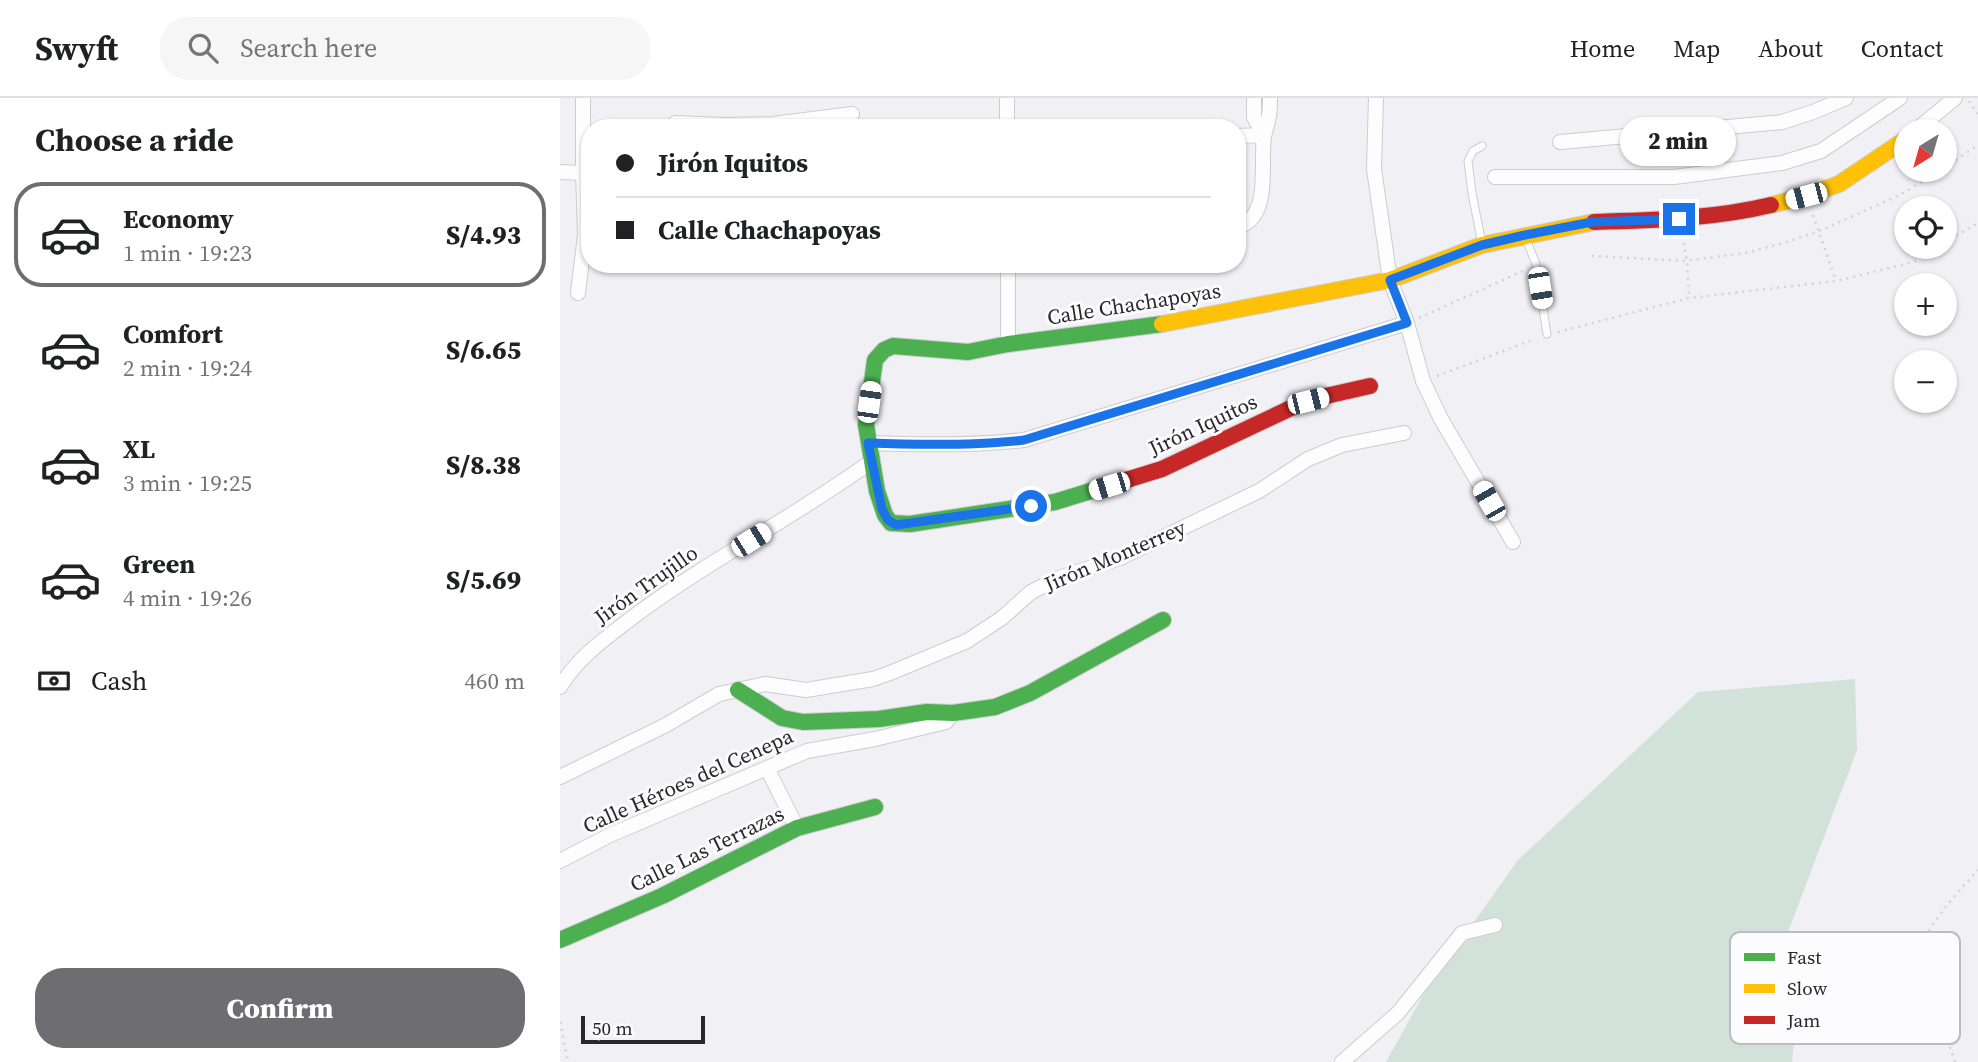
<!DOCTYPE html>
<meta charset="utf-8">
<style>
:root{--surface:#fff;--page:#f6f6f6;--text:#202124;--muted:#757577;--line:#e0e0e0;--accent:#6e6e72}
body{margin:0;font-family:"Source Serif 4",serif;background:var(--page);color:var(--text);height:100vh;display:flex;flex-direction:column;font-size:26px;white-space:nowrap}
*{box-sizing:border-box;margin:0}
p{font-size:23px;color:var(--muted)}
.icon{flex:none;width:38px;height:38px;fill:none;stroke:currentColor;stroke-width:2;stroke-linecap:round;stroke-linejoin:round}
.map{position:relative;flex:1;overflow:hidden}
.details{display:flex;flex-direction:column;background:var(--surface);width:560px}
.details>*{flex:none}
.top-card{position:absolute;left:21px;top:21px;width:665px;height:154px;border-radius:28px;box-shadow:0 2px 5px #0004;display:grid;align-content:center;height:154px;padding:0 35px;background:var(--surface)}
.needle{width:46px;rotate:217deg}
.fabs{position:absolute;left:1334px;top:21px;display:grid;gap:14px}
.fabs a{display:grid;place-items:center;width:63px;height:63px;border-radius:50%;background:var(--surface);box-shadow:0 2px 5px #0004;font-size:35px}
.scale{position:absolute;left:21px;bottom:18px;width:124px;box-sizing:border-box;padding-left:7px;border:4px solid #28282b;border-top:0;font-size:19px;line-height:24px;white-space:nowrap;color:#28282b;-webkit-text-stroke:5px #fcfcfe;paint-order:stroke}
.end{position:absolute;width:32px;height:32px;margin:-16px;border:9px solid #1a73e8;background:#fff;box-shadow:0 0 0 4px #fff}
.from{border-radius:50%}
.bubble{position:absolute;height:49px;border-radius:24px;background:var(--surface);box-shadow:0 2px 5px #0004;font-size:23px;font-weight:800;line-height:49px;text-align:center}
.car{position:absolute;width:21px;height:42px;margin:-21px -10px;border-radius:9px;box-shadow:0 0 5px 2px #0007;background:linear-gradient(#fff 24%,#345 0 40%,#fff 0 76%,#345 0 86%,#fff 0)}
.top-card b{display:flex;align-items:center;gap:24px;height:66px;font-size:26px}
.top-card b+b{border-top:2px solid var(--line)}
.top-card i{width:18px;height:18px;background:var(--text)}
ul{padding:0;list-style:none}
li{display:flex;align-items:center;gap:21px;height:105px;margin:0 14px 10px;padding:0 21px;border:4px solid transparent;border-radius:28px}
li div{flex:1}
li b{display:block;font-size:26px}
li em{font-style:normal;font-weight:800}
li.current{border-color:var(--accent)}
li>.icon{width:63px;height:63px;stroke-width:1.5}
h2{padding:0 35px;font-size:32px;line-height:84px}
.pay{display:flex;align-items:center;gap:18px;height:77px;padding:0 35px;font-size:26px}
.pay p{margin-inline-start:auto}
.cta{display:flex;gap:14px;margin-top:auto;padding:14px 35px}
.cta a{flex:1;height:80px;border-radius:28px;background:var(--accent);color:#fff;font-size:28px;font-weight:800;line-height:80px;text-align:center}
header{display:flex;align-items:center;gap:42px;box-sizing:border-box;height:98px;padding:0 35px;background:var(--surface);border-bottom:2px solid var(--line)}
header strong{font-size:33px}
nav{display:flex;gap:38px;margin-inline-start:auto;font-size:24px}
.search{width:490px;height:63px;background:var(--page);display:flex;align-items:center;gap:18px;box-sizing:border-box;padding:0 24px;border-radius:28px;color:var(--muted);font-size:26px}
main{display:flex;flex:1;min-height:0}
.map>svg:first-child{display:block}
.green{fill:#d2e1da}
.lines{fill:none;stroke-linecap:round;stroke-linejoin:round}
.lane-casing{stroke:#cdcdd1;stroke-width:9}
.street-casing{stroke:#cdcdd1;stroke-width:16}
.fast-casing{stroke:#cdcdd1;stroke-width:18}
.slow-casing{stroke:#cdcdd1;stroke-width:18}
.jam-casing{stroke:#cdcdd1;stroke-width:18}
.path{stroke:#d3d3d4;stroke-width:2.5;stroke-dasharray:2 5;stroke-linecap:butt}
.lane{stroke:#fdfdfe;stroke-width:7}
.street{stroke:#fdfdfe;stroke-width:14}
.fast{stroke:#4caf50;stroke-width:16}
.slow{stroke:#ffc107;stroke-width:16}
.jam{stroke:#c62828;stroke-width:16}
.route{stroke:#1a73e8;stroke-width:9}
.labels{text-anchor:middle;stroke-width:6;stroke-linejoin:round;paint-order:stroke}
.street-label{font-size:21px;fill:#28282b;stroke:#fcfcfe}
.key{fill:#fcfcfe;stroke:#bcbcbf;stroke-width:2}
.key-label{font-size:19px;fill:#28282b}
</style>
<header>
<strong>Swyft</strong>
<div class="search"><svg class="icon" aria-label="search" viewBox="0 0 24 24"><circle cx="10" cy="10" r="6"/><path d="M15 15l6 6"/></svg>Search here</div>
<nav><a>Home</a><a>Map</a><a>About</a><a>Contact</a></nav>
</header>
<main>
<section class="details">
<h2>Choose a ride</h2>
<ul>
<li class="current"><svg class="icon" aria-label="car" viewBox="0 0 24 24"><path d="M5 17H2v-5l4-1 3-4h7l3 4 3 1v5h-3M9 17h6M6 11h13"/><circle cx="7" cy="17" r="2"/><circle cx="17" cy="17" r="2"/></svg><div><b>Economy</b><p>1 min · 19:23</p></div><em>S/4.93</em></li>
<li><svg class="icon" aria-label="car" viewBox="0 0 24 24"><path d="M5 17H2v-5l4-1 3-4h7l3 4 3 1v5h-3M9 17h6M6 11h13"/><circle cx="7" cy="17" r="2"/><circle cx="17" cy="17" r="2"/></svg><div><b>Comfort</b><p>2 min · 19:24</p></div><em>S/6.65</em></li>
<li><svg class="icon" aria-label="car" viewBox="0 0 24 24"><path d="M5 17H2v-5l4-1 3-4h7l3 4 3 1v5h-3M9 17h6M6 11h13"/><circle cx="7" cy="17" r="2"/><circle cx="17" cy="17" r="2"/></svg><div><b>XL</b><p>3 min · 19:25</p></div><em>S/8.38</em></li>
<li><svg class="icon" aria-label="car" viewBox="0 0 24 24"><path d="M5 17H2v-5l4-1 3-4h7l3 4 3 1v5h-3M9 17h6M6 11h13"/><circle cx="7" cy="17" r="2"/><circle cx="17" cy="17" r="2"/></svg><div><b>Green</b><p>4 min · 19:26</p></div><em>S/5.69</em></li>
</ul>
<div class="pay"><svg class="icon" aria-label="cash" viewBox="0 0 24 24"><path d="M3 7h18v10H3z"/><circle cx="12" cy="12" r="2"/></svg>Cash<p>460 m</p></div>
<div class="cta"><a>Confirm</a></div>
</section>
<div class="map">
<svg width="1418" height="964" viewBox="0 0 1418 964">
<rect width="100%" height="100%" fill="#f0f0f5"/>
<path class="green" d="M1295,581L1297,652L1222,850L1234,942L1232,964H826L867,890L958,762L1138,594Z"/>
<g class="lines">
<defs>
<path id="lane" d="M966,141L976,166L987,236
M922,146L912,95L908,63L913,53L922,48"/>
<path id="street" d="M447,0V30
M694,0V19L704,37
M816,0L814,71L830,182L847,225L863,283L881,321L953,444
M114,30L115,25L165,27L213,26L292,16
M1355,33L1395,0
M677,38L704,37
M1000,44L1222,24L1253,14L1286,0
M0,74L23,75
M935,79H1114L1222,65L1261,53L1340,0
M677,129C712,120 700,66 704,39C705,33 707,28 708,23C710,15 710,7 710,0
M448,166V246
M18,195L25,137L23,75V0
M308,345C360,347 413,348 464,342L847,225
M0,589C18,559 46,540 73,519C149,462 235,419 312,363
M207,670L237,730
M0,679L106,627L159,596L205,586L246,592L313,581L330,575L407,543L442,520L471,494L499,480L560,460L699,393L748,361L782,347L844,335
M0,763L50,737L247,653L315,641L386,624L393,615
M782,964L838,915L902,835L935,827"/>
<path id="fast" d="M550,387L495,404L350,426L331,425L325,417L317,393L306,327L315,262L324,252L333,248L408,254L448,246L602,226
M178,592L222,620L243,624L319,621L367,614L393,615L435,609L470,595L603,522
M0,842L102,798L237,730L315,709"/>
<path id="slow" d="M1211,107L1246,98L1279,86L1346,41
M602,226L830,182L922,147L1034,124"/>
<path id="jam" d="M1034,124C1094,122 1153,121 1211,107
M550,387L602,371L748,302L810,288"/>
</defs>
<use href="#lane" class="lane-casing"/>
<use href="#street" class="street-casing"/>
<use href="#fast" class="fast-casing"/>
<use href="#slow" class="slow-casing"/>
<use href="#jam" class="jam-casing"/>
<path class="path" d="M1409,3L1418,16
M1114,65L1115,47
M1384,70L1418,47
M1253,117L1276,183
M1122,138L1127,163L1129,200
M1384,145L1418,125
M1032,158L1127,163L1190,154L1233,142L1259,133L1338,98L1382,72
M859,220L965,172
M998,234L1129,200L1276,183L1354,164L1379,149
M877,278L975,241
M0,924L8,964
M1395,964C1389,943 1378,924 1370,904C1366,894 1361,883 1359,873C1354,837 1396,797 1418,772"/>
<use href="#lane" class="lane"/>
<use href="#street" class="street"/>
<use href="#fast" class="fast"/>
<use href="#slow" class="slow"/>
<use href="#jam" class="jam"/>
</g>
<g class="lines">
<path class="route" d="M471,408L336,427L328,422L322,411L308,345C360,347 413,348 464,342L847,225L830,182L922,147L965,137L1032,124L1119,121"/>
</g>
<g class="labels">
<g class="street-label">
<text transform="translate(574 206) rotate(-9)" y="7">Calle Chachapoyas</text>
<text transform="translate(643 327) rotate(-25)" y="7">Jirón Iquitos</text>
<text transform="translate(555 458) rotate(-23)" y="7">Jirón Monterrey</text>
<text transform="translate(86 487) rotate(-35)" y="7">Jirón Trujillo</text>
<text transform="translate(128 683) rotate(-24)" y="7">Calle Héroes del Cenepa</text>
<text transform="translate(147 751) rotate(-26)" y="7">Calle Las Terrazas</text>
</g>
</g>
<rect x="1170" y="834" width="230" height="112" rx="10" class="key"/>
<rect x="1184" y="855" width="31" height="8" fill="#4caf50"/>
<rect x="1184" y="886" width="31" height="9" fill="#ffc107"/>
<rect x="1184" y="918" width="31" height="8" fill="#c62828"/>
<g class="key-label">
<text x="1227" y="866">Fast</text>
<text x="1227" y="897">Slow</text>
<text x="1227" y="929">Jam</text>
</g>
</svg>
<div class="fabs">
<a><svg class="needle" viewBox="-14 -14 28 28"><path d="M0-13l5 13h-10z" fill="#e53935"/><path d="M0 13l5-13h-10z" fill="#757577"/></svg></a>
<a><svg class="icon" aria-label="locate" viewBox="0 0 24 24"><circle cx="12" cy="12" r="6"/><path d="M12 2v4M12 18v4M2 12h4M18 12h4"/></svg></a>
<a>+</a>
<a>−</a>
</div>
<div class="scale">50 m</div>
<i class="end from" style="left:471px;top:408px"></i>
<i class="end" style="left:1119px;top:121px"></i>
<div class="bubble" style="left:1060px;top:19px;width:116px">2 min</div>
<i class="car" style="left:1246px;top:98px;rotate:255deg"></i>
<i class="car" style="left:980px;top:190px;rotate:171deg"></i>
<i class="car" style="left:748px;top:303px;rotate:76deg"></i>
<i class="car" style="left:309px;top:304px;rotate:8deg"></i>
<i class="car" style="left:549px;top:388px;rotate:253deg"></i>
<i class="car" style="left:929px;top:403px;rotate:330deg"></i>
<i class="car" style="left:191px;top:442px;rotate:58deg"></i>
<div class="top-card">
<b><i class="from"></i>Jirón Iquitos</b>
<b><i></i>Calle Chachapoyas</b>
</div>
</div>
</main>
